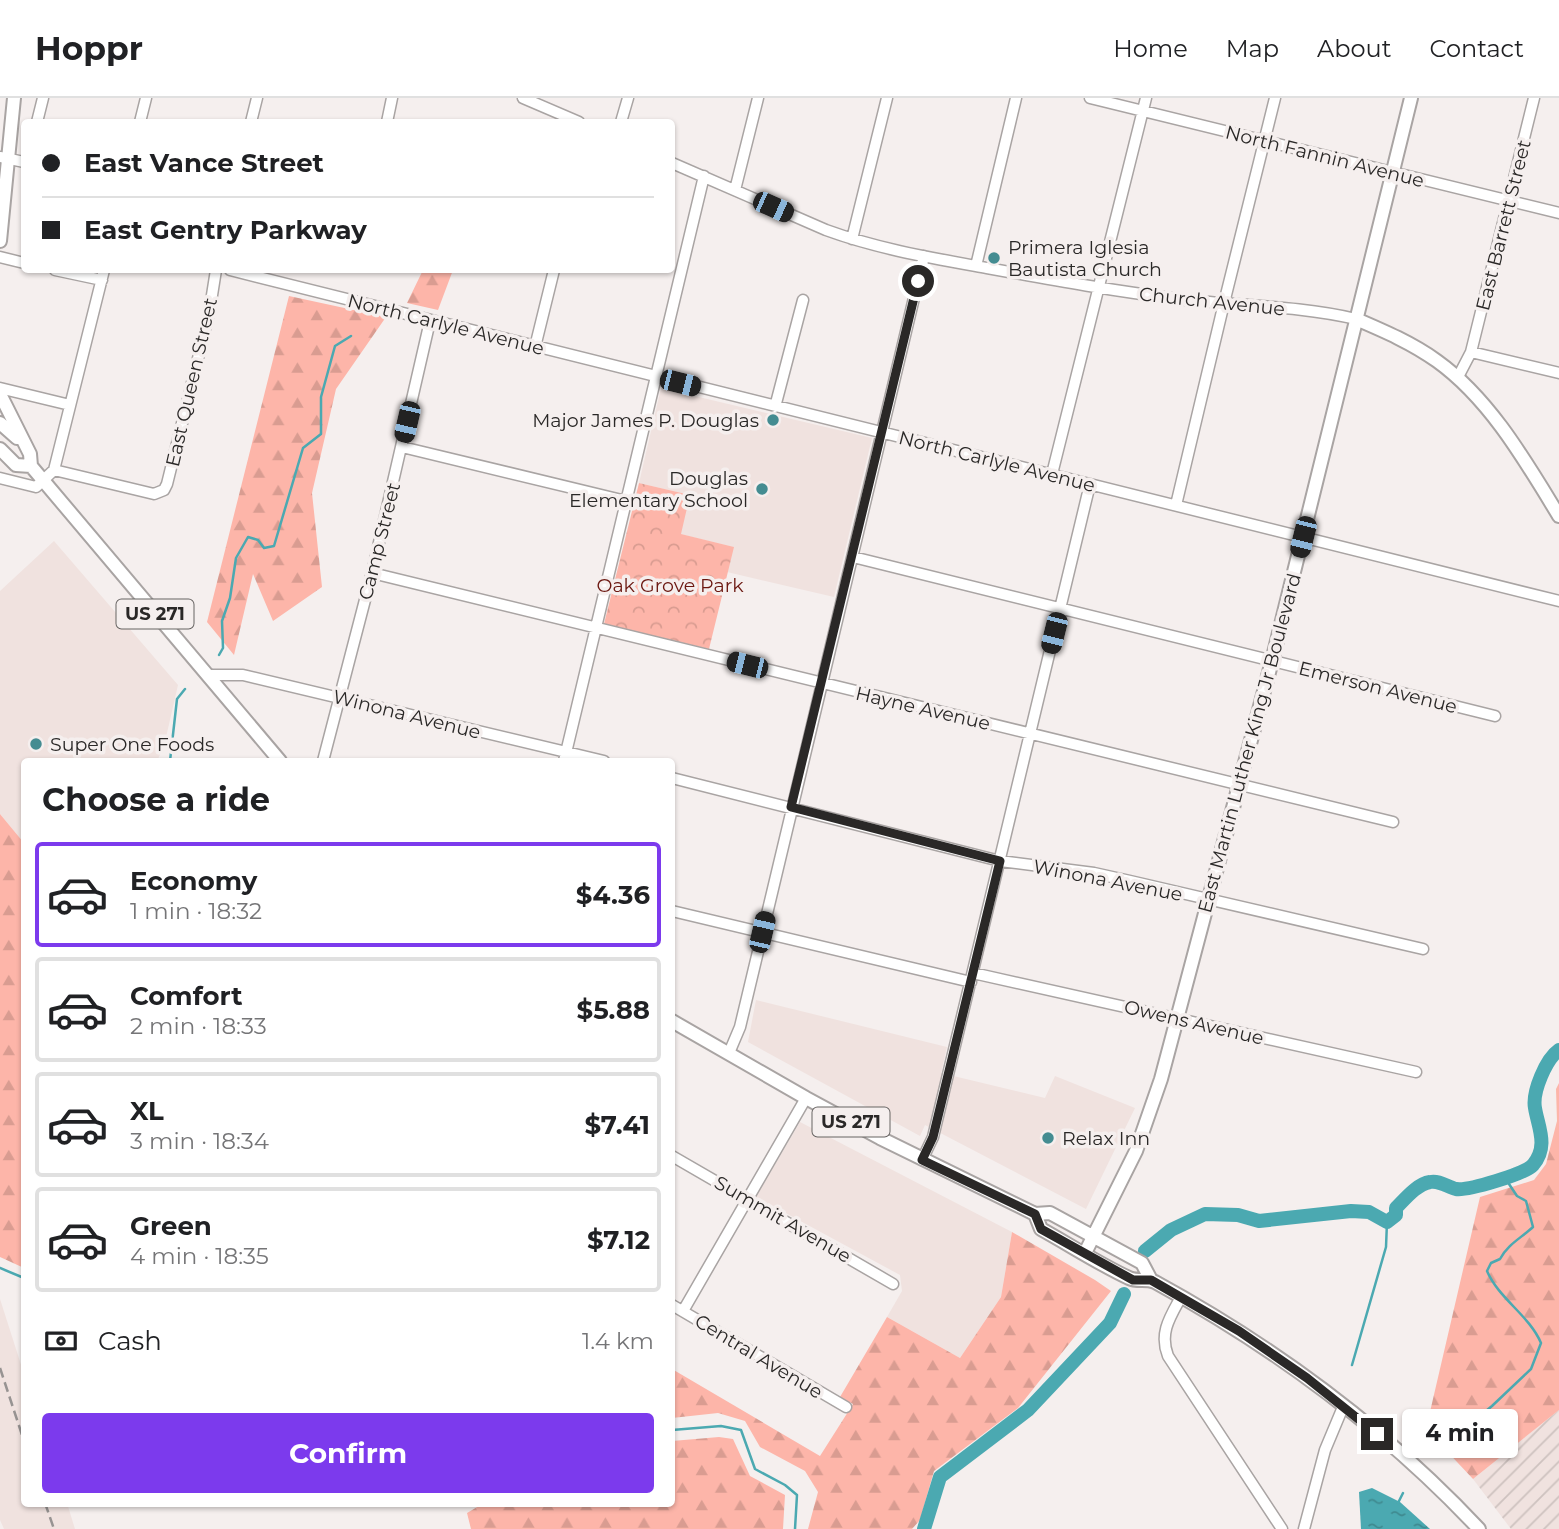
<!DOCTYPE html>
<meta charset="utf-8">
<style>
:root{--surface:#fff;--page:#f2f2f2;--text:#202124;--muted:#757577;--line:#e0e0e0;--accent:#7c3aed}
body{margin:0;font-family:Montserrat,sans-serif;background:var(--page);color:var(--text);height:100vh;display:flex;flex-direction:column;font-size:26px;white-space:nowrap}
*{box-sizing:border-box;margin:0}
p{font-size:23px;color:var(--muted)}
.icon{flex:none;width:38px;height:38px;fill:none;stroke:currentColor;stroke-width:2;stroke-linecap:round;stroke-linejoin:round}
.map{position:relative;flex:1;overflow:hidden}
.details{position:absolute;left:21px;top:660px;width:654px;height:749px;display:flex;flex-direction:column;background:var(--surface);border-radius:7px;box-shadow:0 2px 5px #0004}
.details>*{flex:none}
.guide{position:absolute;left:21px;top:21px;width:654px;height:154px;border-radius:7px;box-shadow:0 2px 5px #0004;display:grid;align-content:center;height:154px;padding:0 21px;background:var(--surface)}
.end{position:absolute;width:32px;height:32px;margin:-16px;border:9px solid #2a2827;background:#fff;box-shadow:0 0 0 4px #fff}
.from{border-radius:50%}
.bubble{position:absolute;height:49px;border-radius:7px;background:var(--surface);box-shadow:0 2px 5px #0004;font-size:23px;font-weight:700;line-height:49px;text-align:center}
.car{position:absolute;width:21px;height:42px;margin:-21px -10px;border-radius:9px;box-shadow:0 0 5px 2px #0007;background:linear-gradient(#222 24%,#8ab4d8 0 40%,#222 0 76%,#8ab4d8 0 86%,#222 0)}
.guide b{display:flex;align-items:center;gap:24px;height:66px;font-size:26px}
.guide b+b{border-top:2px solid var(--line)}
.guide i{width:18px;height:18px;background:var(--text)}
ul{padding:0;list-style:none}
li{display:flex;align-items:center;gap:21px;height:105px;margin:0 14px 10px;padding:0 7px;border:4px solid var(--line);border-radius:7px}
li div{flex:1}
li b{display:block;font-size:26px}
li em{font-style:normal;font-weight:700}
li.active{border-color:var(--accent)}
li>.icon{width:63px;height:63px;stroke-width:1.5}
h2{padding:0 21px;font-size:32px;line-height:84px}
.pay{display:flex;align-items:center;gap:18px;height:77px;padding:0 21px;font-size:26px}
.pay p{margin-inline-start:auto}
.primary-button{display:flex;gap:14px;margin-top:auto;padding:14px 21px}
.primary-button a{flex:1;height:80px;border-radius:7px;background:var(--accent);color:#fff;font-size:28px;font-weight:700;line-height:80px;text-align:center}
header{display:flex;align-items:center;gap:42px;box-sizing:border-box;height:98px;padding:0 35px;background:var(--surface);border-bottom:2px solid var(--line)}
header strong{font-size:33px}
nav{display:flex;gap:38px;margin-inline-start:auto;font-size:24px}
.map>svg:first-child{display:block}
.built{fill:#f0e2df}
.industrial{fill:url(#industrial-furrows)}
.forest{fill:url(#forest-firs)}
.park{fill:url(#park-crowns)}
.water{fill:url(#water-ripples)}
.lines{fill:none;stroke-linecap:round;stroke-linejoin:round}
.stream{stroke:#4ba9b1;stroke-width:2.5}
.river{stroke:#4ba9b1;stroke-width:14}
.minor-casing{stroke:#a9a4a3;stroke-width:13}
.major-casing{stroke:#a9a4a3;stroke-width:16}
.minor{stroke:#fff;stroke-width:10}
.major{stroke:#fff;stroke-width:12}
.rail{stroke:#979392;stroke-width:2.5;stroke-dasharray:10 5;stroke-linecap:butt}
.route{stroke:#2a2827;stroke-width:9}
.poi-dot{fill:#448c91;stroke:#f5efee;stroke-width:2.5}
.labels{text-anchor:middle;stroke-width:7;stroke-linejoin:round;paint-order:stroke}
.shield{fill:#f5efee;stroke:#676463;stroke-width:2}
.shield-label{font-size:18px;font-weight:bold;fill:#2a2827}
.street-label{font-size:19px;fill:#2a2827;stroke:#f5efee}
.poi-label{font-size:19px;fill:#2a2827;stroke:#f5efee;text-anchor:start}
.park-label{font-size:19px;fill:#6b1710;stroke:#f5efee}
</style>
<header>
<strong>Hoppr</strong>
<nav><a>Home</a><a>Map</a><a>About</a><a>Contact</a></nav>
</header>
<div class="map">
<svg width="1559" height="1431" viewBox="0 0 1559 1431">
<defs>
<pattern id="industrial-furrows" width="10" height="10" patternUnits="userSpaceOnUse" patternTransform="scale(1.75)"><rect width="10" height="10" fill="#f0e2df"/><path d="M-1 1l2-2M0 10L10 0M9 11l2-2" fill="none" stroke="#cec2bf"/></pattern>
<pattern id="forest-firs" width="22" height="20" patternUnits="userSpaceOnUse" patternTransform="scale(1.75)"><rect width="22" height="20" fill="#fdb5a9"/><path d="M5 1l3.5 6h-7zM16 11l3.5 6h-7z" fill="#d99c91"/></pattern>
<pattern id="park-crowns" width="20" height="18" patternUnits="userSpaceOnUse" patternTransform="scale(1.75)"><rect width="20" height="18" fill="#fdb5a9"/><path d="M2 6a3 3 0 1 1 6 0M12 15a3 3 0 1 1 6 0" fill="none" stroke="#d99c91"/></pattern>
<pattern id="water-ripples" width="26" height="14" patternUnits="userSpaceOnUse" patternTransform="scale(1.75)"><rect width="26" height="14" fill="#4ba9b1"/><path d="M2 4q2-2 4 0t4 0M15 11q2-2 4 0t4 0" fill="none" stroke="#3f8a90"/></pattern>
</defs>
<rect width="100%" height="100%" fill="#f5efee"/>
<path class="built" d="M661,290L872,340L834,499L727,474L733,449L680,436L689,397L639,385Z
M54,443L178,587L164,648L157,663H24V745L0,716V493Z
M756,902L947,949L941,975L1045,1000L1055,978L1135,1010L1086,1111L925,1027L920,1038L748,944Z
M800,1024L1012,1134L1001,1199L960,1260L887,1219L902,1193L900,1177L756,1099Z
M0,1201L24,1276V1405H67L75,1431H4L0,1422Z"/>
<path class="industrial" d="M1559,1312V1431H1511L1473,1381Z"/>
<path class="forest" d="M423,172H453L438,212L407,205Z
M289,198L386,219L336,291L312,395L322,489L273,523L253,476L234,557L207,524Z
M0,716L24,745V1170L0,1159Z
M1559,985V1312L1473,1381L1426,1331L1480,1099L1534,1082L1546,1066L1557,1023L1556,991Z
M1012,1134L1095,1182L1111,1193L1018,1310L934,1373L920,1422L912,1431H808L818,1394L805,1373L760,1349L745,1323L718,1315L672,1320V1271L820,1358L853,1306L840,1299L887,1219L960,1260L1001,1199Z
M719,1339L733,1341L750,1378L785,1397L783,1431H471L467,1415L484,1405H672V1343Z"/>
<path class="park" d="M639,385L690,397L681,436L734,449L709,551L604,526Z"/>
<path class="water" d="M1372,1390L1400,1404L1430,1431H1361L1359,1394Z"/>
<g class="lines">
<path class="stream" d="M219,557L223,550L222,523L230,500L236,460L248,439L258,442L264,450L274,448L303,350L321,336V299L335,248L351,238
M170,663L177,601L185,591
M0,1170L24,1180
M1352,1267L1386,1149L1387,1124
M672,1332L721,1328L741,1332L755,1371L785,1387L797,1397L795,1431
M1436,1354L1492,1308L1531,1271L1541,1245C1529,1217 1499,1201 1487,1173L1491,1165L1500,1161C1507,1147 1521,1140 1533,1129L1526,1103L1517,1098L1505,1080
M1398,1405L1403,1395"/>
<path class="river" d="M1145,1153L1171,1132L1205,1116L1238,1117L1259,1123L1351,1113L1369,1114L1387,1124L1396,1117V1110C1405,1101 1417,1086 1430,1084C1439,1082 1448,1089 1456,1091C1467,1093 1525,1076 1533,1067C1549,1048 1538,1029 1535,1010C1532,994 1546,961 1559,952
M924,1431L940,1379L1028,1312L1110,1225L1124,1196"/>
<defs>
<path id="minor" d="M523,0L579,24
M1090,0L1559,115
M37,24L43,0
M140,24L146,0
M251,24L257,0
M387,24L392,0
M621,24L628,0
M0,59L24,64
M672,65L826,132C878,151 932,160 987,170C1053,182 1119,194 1187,202C1243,208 1301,208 1356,221
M735,92L758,0
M852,141L887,0
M0,159L24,165
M976,168L1016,0
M55,172L102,182
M230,172L1559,503
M535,249L554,172
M1471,254L1559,275
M1458,279L1471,254L1534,0
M0,290L70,307
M775,309L803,202
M402,349L626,403
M54,372L154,396L164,392L167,386L209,216L216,172
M1052,376L1146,0
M0,380L36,389L54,372L104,172
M1176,407L1224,205L1275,0
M853,459L1495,618
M372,475L1393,724
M209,577H243L604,663
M323,663L372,475L430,223
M564,663L704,78
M672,680L1000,763L1094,775L1130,783L1423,851
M672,813L971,884
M973,875L1416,974
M729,955L740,929L924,158
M672,1058L893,1186
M922,1062L933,1039L1090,386
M1181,1199C1170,1219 1159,1235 1168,1258L1282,1431
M672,1207L846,1309
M683,1213L806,1000
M1304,1431L1325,1352L1343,1309"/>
<path id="major" d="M0,143L14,0
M1356,221C1384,233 1412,245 1437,263C1490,301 1526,364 1559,418
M0,296L30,356L31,368L280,663
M0,325L17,340
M0,351L16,367L31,368
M672,923L806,1000L880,1040L1035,1116L1050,1115L1142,1165L1151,1182
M1035,1116L1041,1131C1070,1147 1099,1166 1129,1180C1137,1184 1147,1180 1155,1184C1274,1249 1386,1332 1479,1431
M1085,1155L1136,1053L1161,981L1272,563L1411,0"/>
</defs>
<use href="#minor" class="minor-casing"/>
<use href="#major" class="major-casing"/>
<use href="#minor" class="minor"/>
<use href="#major" class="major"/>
<path class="rail" d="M0,1270L24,1343
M45,1405L54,1431"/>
</g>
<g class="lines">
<path class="route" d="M918,183L791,709L1000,763L933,1039L922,1062L1035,1116L1041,1131L1133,1182H1151L1239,1233L1307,1280L1377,1336"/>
</g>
<g class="poi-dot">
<circle cx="994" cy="160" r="7"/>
<circle cx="773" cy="322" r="7"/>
<circle cx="762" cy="391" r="7"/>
<circle cx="36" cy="646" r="7"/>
<circle cx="1048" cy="1040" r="7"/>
</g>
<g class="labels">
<g class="shield">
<rect x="116.5" y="501.5" width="77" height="29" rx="5"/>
<rect x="812.5" y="1009.5" width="77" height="29" rx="5"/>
</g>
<g class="shield-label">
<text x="155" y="522">US 271</text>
<text x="851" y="1030">US 271</text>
</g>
<g class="street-label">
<text transform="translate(1325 58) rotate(14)" y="7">North Fannin Avenue</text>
<text transform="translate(1503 127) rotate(-76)" y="7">East Barrett Street</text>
<text transform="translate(1212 203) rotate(6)" y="7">Church Avenue</text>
<text transform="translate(446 226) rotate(14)" y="7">North Carlyle Avenue</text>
<text transform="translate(191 284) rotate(-77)" y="7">East Queen Street</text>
<text transform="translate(997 363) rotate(14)" y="7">North Carlyle Avenue</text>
<text transform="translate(379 443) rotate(-76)" y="7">Camp Street</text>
<text transform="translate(1378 589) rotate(14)" y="7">Emerson Avenue</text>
<text transform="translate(923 610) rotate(13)" y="7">Hayne Avenue</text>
<text transform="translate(407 616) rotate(14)" y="7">Winona Avenue</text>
<text transform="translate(1249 645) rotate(-75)" y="7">East Martin Luther King Jr Boulevard</text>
<text transform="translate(1108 782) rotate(11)" y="7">Winona Avenue</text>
<text transform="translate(1194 924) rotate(13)" y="7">Owens Avenue</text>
<text transform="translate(783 1121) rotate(30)" y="7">Summit Avenue</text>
<text transform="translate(759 1258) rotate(31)" y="7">Central Avenue</text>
</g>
<g class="poi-label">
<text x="1008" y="156">Primera Iglesia<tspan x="1008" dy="22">Bautista Church</tspan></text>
<text x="759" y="329" text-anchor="end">Major James P. Douglas</text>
<text x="748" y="387" text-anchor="end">Douglas<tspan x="748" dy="22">Elementary School</tspan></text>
<text x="50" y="653">Super One Foods</text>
<text x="1062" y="1047">Relax Inn</text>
</g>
<g class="park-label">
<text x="670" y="494">Oak Grove Park</text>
</g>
</g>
</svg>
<i class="end from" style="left:918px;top:183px"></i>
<i class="end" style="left:1377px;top:1336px"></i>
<div class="bubble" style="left:1402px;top:1311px;width:116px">4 min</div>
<i class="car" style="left:773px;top:109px;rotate:114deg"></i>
<i class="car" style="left:680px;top:285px;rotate:104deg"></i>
<i class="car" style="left:407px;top:324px;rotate:193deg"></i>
<i class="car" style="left:1303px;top:439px;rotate:194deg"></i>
<i class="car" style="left:1054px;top:535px;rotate:194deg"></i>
<i class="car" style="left:747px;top:567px;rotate:284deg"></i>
<i class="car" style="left:762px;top:834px;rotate:13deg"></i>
<div class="guide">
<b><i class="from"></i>East Vance Street</b>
<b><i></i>East Gentry Parkway</b>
</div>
<section class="details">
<h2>Choose a ride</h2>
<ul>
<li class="active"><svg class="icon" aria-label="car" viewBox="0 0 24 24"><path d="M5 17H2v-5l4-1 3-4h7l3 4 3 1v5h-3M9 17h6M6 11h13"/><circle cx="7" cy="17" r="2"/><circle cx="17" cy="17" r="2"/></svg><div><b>Economy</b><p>1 min · 18:32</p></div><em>$4.36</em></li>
<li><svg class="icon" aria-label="car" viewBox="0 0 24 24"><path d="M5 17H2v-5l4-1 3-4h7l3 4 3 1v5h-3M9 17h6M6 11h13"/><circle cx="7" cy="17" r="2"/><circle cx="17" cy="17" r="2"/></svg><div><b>Comfort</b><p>2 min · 18:33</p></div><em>$5.88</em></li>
<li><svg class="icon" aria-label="car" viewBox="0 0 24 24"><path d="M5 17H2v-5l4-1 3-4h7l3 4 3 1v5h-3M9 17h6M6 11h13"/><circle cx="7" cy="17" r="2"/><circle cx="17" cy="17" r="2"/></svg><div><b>XL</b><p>3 min · 18:34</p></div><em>$7.41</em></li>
<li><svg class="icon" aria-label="car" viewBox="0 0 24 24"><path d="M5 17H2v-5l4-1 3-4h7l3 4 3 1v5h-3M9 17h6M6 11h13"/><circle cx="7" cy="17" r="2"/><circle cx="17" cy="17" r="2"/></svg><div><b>Green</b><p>4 min · 18:35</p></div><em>$7.12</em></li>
</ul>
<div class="pay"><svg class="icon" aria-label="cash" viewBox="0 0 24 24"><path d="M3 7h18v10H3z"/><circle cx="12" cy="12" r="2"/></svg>Cash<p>1.4 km</p></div>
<div class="primary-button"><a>Confirm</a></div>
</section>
</div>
